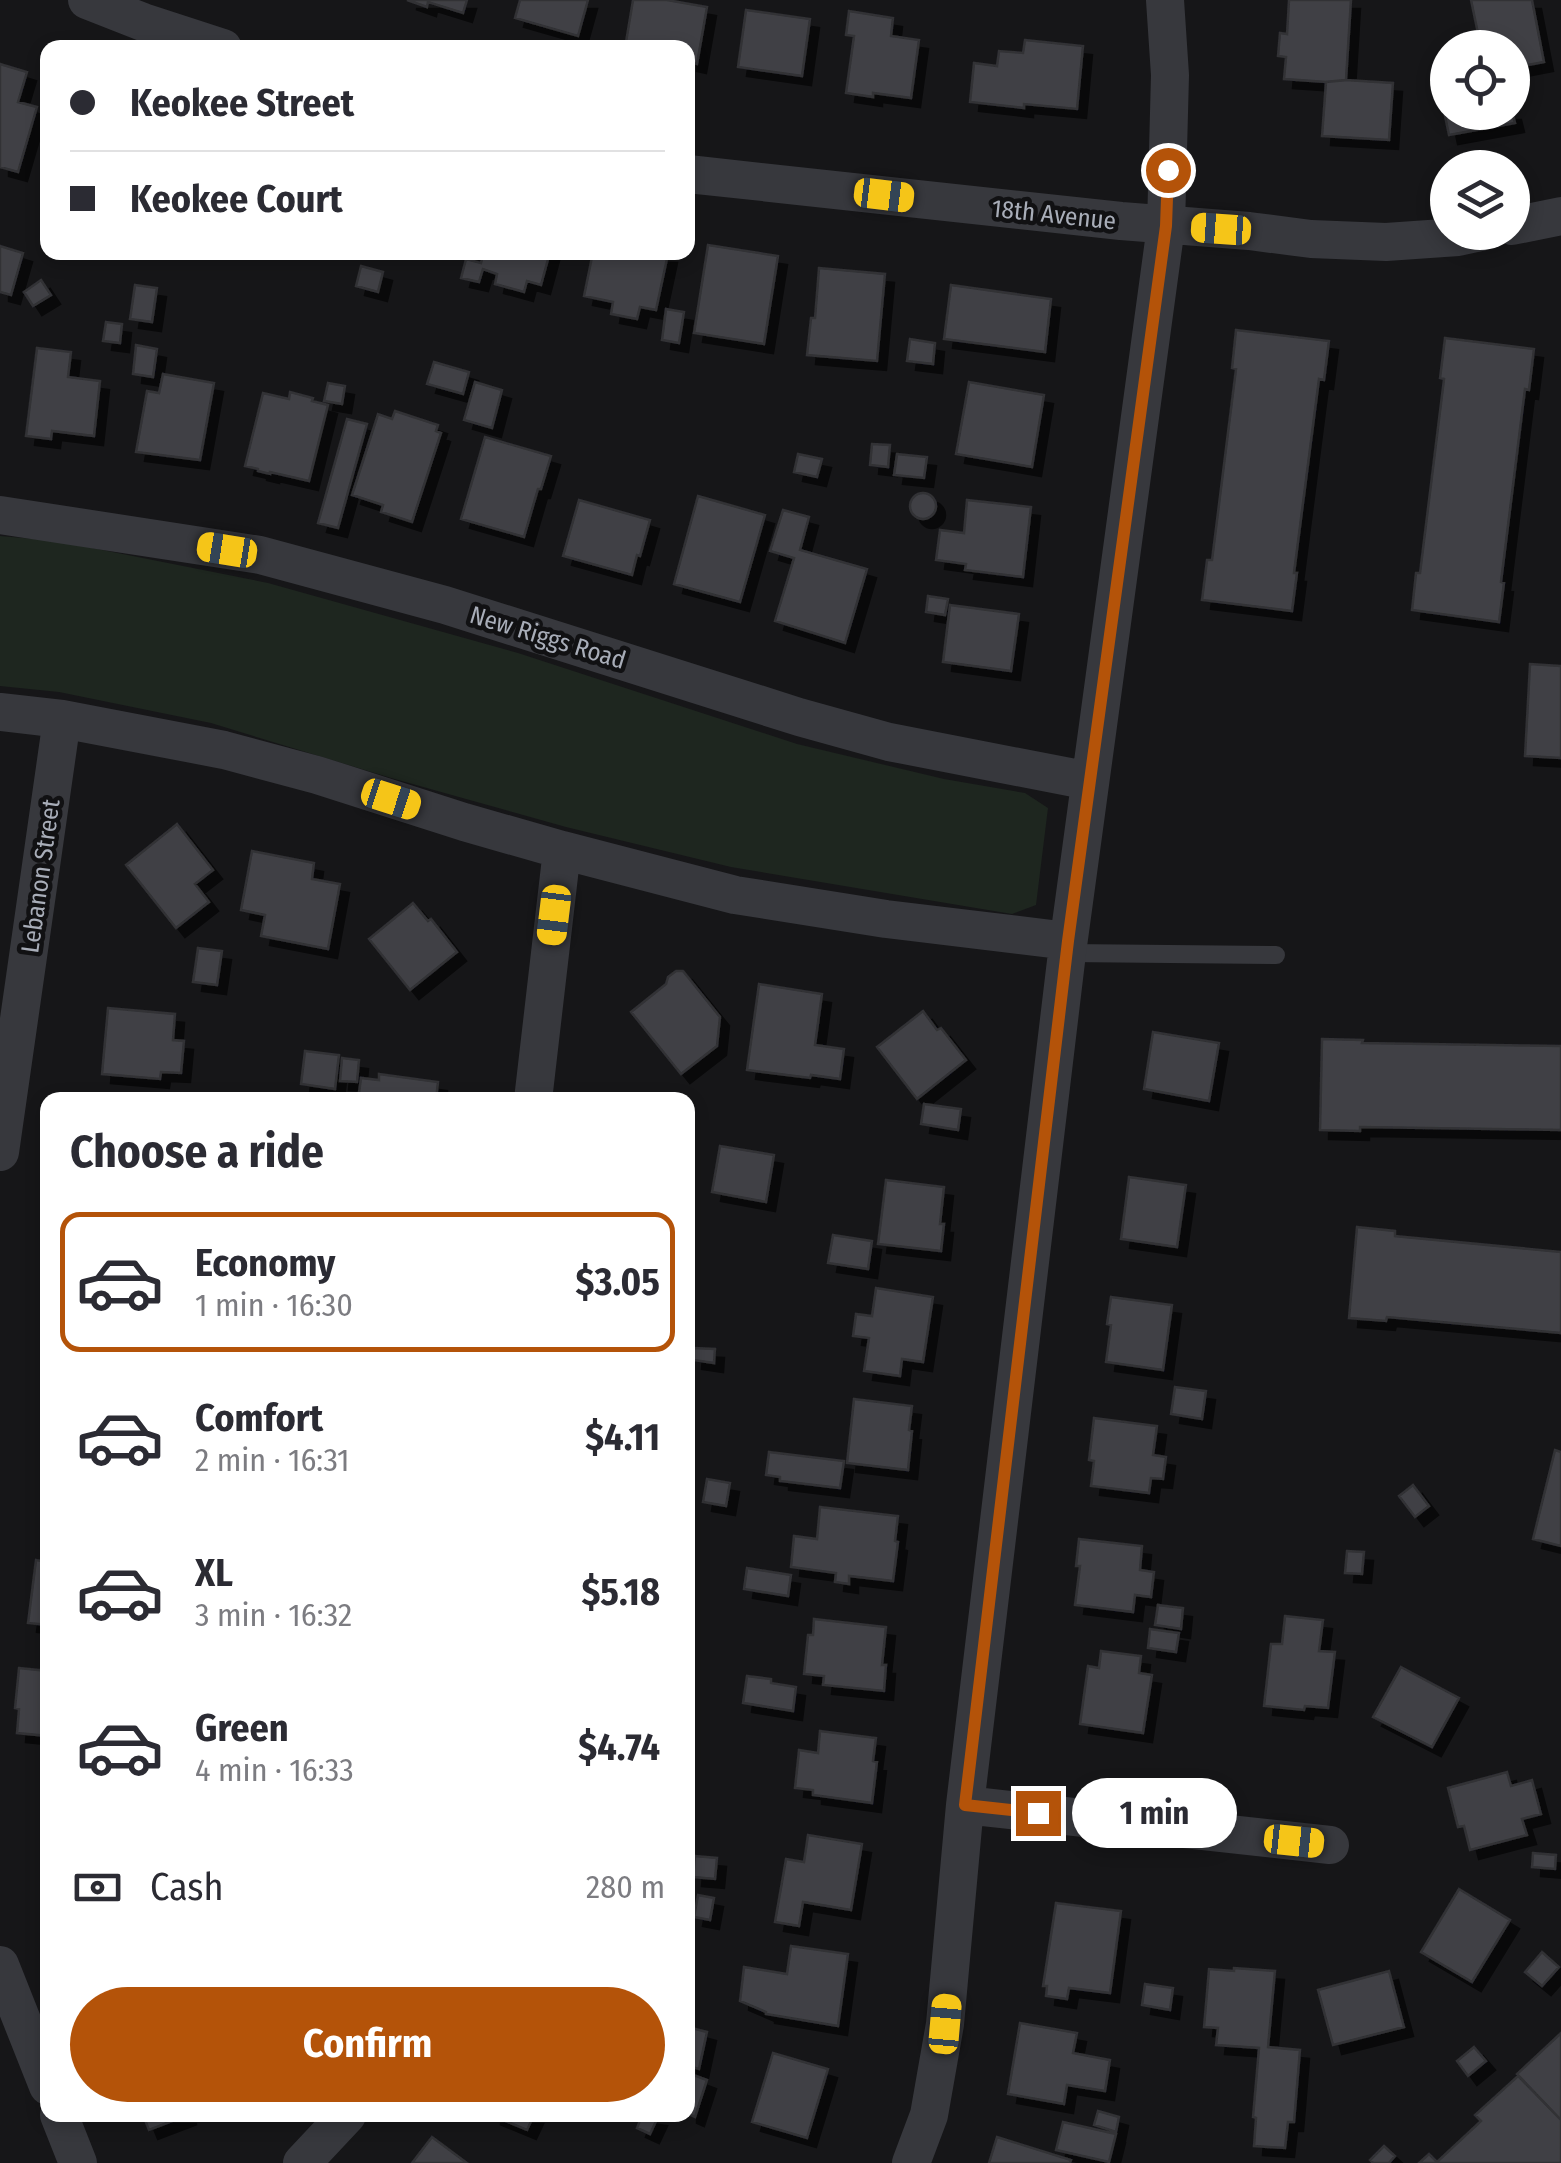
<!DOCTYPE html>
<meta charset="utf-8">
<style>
:root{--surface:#fff;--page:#f7f7f7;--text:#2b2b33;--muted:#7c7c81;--line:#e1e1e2;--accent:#b45309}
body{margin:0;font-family:"Fira Sans Condensed",sans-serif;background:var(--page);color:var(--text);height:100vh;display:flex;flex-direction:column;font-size:38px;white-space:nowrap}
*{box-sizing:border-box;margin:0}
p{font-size:32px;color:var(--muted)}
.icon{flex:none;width:55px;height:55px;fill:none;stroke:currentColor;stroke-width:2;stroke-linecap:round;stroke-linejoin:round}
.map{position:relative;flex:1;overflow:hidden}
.details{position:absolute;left:40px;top:1092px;width:655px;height:1030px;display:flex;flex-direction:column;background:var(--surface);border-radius:20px;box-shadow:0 5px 15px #0003}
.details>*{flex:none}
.banner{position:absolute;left:40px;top:40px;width:655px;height:220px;border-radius:20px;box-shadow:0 5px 15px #0003;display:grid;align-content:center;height:220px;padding:0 30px;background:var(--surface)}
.buttons{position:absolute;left:1430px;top:30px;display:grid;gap:20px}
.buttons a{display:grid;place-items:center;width:100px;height:100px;border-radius:50%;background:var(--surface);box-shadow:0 5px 15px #0003;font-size:50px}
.end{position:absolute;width:45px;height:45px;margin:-22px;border:12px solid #b45309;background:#fff;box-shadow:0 0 0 5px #fff}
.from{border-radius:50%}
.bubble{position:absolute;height:70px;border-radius:35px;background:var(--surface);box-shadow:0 5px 15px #0003;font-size:32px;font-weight:700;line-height:70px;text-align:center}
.car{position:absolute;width:30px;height:60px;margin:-30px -15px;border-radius:12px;box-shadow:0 0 8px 2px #0007;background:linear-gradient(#f5c518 24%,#345 0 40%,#f5c518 0 76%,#345 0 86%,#f5c518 0)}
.banner b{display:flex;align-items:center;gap:35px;height:95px;font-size:38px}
.banner b+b{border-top:2px solid var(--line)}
.banner i{width:25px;height:25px;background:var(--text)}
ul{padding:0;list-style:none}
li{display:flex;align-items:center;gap:30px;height:140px;margin:0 20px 15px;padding:0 10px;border:5px solid transparent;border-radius:20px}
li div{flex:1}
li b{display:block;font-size:38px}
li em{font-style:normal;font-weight:700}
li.active{border-color:var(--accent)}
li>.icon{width:90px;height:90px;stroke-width:1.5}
h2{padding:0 30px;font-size:45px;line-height:120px}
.pay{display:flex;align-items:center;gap:25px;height:110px;padding:0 30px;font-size:38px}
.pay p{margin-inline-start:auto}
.primary-button{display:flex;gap:20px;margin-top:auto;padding:20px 30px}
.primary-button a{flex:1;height:115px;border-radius:60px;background:var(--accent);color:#fff;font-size:40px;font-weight:700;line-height:115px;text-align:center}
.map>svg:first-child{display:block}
.green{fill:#1e261f}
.building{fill:#404145;stroke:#303034;stroke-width:2.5;filter:url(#shadow)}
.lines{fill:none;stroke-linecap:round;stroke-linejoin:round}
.lane{stroke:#37383d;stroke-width:18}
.street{stroke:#37383d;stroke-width:38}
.route{stroke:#b45309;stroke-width:12}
.labels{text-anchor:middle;stroke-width:9;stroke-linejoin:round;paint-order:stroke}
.street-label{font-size:25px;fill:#a8adb8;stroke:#111113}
</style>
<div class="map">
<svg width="1561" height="2163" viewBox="0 0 1561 2163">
<defs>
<filter id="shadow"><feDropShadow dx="9" dy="9" stdDeviation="0" flood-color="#0009"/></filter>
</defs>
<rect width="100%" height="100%" fill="#161618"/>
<path class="green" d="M0,536L57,541L268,583L518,653L797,744L944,779L1025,793L1048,808L1036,905L1012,914L731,867L566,827L391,778L211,723L59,692L0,686Z"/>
<path class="building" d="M407,0H467L463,13L428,2L427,7Z
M520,0H588L578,36L515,18Z
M633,0H667L707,7L697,64L688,62V48H625Z
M1289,0H1351L1346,80L1326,82L1284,79L1286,57L1278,56L1280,33L1287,34Z
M1471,0H1532L1544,62L1512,68V48H1481Z
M746,10L810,19L802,76L738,67Z
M849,11L893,18L891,36L919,40L911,98L873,93V97L846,93L854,36L846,35Z
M1025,40L1083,46L1077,109L1024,104V108L970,102L974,63L997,66L999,51L1023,53Z
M0,64L27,72L18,102L37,107L18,172L0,167Z
M1448,76V112L1512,111L1515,123L1449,135L1437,78Z
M1346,80L1393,83L1389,140L1322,136L1326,82Z
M708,245L778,256L764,344L694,333Z
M0,246L23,253L11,295L0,292Z
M484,252H550L541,285L527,281L524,292L495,284L497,274L483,269L479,282L461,278L466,259L481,263Z
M593,252L668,254L656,310L640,307L637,319L611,314L613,302L584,296Z
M361,266L383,272L378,292L356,286Z
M819,268L885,274L877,361L807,355L811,318H815Z
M41,280L51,295L33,306L24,292Z
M135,285L157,288L152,322L130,319Z
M951,285L1051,299L1045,352L944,339Z
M666,309L684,312L679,343L662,340Z
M106,322L122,324L120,343L103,341Z
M1236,330L1329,341L1324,380L1319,379L1294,573H1297L1292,611L1202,600L1207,560H1212L1236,369L1232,368Z
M1445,338L1534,349L1529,390L1525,389L1501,582L1504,583L1499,622L1412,610L1416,573H1420L1444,379L1440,378Z
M910,339L935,343L933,364L907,361Z
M136,345L157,349L153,377L133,374Z
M37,348L71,352L68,377L100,381L94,436L52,431L51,439L26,436Z
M434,362L469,372L463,394L427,384Z
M163,374L214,383L200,460L136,452L147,391L159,393Z
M475,382L502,390L492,428L464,420Z
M969,382L1044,395L1032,467L956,454Z
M328,383L345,386L342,404L324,401Z
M290,392L313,398L312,401L328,405L309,481L270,472V474L258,471V469L245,466L263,393L289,399Z
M395,411L438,425L436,431L441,433L412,522L381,512L383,505L352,495L378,414L392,419Z
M347,419L367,424L338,528L318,523Z
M485,437L551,456L541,489H538L524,537L461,519Z
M872,444L890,445L888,467L870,465Z
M798,454L822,459L817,477L794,472Z
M897,454L927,457L924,478L894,475Z
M910 506a13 13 0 1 1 26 0a13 13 0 1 1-26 0Z
M698,496L765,515L740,602L674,584Z
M579,500L650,520L640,556L637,555L632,575L563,556Z
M967,500L1031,507L1023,577L965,570L966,564L936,560L940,530L964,533Z
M783,510L809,517L800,550L867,569L845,643L775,621L794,558L770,551Z
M928,596L948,599L945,615L926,612Z
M950,605L1019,614L1011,671L943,662Z
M1530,664L1561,666V758L1525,756Z
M177,824L213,870L195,884L209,902L176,928L126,865Z
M252,851L314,863L312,879L340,884L328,949L261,936L265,915L241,910Z
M413,903L428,921L431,919L457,952L410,990L369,939Z
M198,948L222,951L217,985L193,982Z
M676,971H683L720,1017L717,1046L681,1074L631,1012L666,984L668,977Z
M759,984L822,994L815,1045L844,1049L840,1079L811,1075L810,1078L747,1070Z
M108,1008L175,1014L173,1040L184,1041L181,1073L161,1072L160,1079L102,1074Z
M923,1011L937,1030L941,1028L966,1060L917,1099L877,1047Z
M1153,1032L1219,1043L1209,1101L1144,1089Z
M1322,1039L1363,1040L1362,1043L1561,1046V1130L1360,1127V1131L1320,1130Z
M305,1051L339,1055L335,1089L301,1084Z
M342,1058L359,1060L357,1082L340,1081Z
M379,1074L438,1082L436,1100H358L361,1078L379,1080Z
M924,1104L961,1109L958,1130L921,1124Z
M720,1146L774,1155L766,1202L712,1192Z
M1129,1177L1186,1185L1177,1247L1121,1239Z
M886,1180L944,1187L940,1224H944L941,1251L878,1244Z
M1357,1227L1395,1231V1236L1561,1252V1333L1387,1317L1386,1321L1349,1318Z
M833,1235L872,1241L868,1269L828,1263Z
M876,1288L933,1297L923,1362L902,1359L900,1376L864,1371L869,1338L853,1336L856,1314L872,1316Z
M1111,1297L1172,1305L1163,1370L1106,1362L1111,1325L1107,1324Z
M694,1348L715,1349L714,1363L693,1360Z
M1175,1387L1206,1391L1202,1419L1171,1414Z
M854,1399L912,1406L909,1430L912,1431L908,1470L847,1463Z
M1094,1418L1157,1426L1153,1455L1166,1457L1163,1479L1151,1478L1149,1493L1091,1486L1094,1461L1089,1460Z
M1555,1450L1561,1452V1546L1533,1539Z
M769,1452L844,1461L840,1488L780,1481V1477L766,1475Z
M707,1479L730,1483L726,1506L703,1502Z
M1413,1485L1429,1506L1415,1517L1399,1496Z
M820,1507L898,1516L895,1541L898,1542L893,1581L849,1576V1584L835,1582L836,1573L791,1567L794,1536L817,1539Z
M1079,1539L1142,1546L1140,1570L1154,1572L1151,1597L1135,1595L1133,1612L1075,1605L1080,1566H1076Z
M1347,1551L1364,1552L1362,1574L1345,1573Z
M36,1560L48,1562V1625L28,1623Z
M747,1568L791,1575L788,1596L744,1589Z
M1158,1605L1183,1608L1181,1629L1155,1625Z
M1285,1616L1323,1620L1319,1651L1335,1652L1328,1708L1305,1706L1304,1710L1264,1706L1271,1644H1282Z
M814,1619L886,1627L882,1665H886L884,1691L823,1685L824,1676L804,1674L808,1635H813Z
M1150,1629L1179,1633L1176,1652L1148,1648Z
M1101,1651L1141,1656L1139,1673L1152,1675L1143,1733L1080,1724L1088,1666L1099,1668Z
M1401,1667L1459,1698L1432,1747L1373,1717Z
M19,1668L48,1671V1736L17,1733L19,1709L15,1708Z
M747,1676L771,1679V1683L796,1687L793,1711L743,1703Z
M820,1731L876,1738L873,1761L877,1762L872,1803L813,1795V1790L795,1788L799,1750L818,1753Z
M1507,1772L1511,1786L1532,1780L1541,1814L1522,1819L1527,1835L1470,1850L1464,1826L1458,1827L1448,1788Z
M808,1835L862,1844L851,1910L803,1902L799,1926L775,1922L786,1859L804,1862Z
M1533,1853L1556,1855L1555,1869L1532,1867Z
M695,1856L717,1858L715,1879L693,1877Z
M1459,1889L1510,1920L1472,1982L1421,1952Z
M698,1895L714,1898L710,1920L694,1917Z
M1056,1903L1121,1911L1110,1993L1069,1988L1067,1999L1046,1996L1047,1986H1043Z
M791,1946L848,1954L838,2026L766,2014V2012L740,2001L744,1967L787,1974Z
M1542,1952L1559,1967L1542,1986L1525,1972Z
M1234,1968L1275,1971L1268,2047L1300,2050L1294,2122H1288L1285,2148L1254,2146L1256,2118L1253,2117L1259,2048L1216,2045L1218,2028L1204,2027L1209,1969L1234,1971Z
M1389,1971L1404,2027L1333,2045L1318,1990Z
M1145,1984L1173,1988L1170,2010L1142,2005Z
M1020,2023L1077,2033L1073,2053L1110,2060L1105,2091L1067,2085L1064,2104L1008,2094Z
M688,2027L707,2032L699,2069L688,2066Z
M1561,2033V2120L1517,2074Z
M1474,2047L1486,2061L1468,2076L1457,2061Z
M773,2053L828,2069L807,2138L752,2122Z
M688,2073L707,2080L695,2117L688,2114Z
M1518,2076L1561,2120V2163H1419L1429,2154L1437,2162L1481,2121L1475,2115Z
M1098,2111L1119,2117L1116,2132L1094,2125Z
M143,2115H188L149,2130Z
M491,2115H534L527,2130Z
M642,2115L658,2117L650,2134L637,2128Z
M1063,2122L1116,2134L1109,2162L1056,2150Z
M432,2137L467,2163H412Z
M997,2137L1071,2160L1070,2163H989Z
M1384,2146L1395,2156L1389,2163H1373L1370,2160Z"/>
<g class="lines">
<path class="lane" d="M1067,953L1276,955"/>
<path class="street" d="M87,0L143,22L223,48
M688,174L1121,221L1249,231L1311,239L1386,242L1458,237L1481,232
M1512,226L1561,216
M0,515L260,555L445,605L799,717L889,742L1090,781
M0,712L62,719L224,750L317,775L464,822L562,850L735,895L886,919L1068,941
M533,1100L562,850
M0,1152L62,719
M965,1805L1330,1845
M0,1965L48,2086
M59,2115L78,2163
M302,2163L347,2115
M911,2163L929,2115L945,2024L965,1805L1067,953L1166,226L1170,75L1165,0"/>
</g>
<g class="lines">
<path class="route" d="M1038,1813L965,1805L1068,941L1166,226L1168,170"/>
</g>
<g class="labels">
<g class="street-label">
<text transform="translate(1054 214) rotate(6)" y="9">18th Avenue</text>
<text transform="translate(548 637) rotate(17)" y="9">New Riggs Road</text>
<text transform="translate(40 876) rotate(-82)" y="9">Lebanon Street</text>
</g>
</g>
</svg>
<div class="buttons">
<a><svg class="icon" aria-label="locate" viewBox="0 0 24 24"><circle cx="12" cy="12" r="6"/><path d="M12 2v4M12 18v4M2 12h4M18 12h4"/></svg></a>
<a><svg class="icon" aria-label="layers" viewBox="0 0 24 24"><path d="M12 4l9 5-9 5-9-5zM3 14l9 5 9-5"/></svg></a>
</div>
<i class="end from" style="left:1168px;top:170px"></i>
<i class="end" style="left:1038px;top:1813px"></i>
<div class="bubble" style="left:1072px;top:1778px;width:165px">1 min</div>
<i class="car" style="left:884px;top:195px;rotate:97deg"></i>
<i class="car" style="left:1221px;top:229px;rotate:274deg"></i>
<i class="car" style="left:227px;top:550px;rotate:279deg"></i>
<i class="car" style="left:391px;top:799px;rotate:108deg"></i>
<i class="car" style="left:554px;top:915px;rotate:187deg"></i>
<i class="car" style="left:1294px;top:1841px;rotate:96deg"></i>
<i class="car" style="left:945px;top:2024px;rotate:5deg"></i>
<div class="banner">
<b><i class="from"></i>Keokee Street</b>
<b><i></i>Keokee Court</b>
</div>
<section class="details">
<h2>Choose a ride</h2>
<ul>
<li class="active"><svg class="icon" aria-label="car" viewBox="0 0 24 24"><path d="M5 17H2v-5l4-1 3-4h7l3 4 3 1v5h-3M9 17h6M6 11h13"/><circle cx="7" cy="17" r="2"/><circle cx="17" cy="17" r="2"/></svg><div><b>Economy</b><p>1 min · 16:30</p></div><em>$3.05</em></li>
<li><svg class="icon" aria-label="car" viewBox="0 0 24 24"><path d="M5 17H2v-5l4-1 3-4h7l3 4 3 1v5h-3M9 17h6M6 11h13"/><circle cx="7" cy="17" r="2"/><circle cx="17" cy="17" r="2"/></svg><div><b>Comfort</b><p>2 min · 16:31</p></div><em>$4.11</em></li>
<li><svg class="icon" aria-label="car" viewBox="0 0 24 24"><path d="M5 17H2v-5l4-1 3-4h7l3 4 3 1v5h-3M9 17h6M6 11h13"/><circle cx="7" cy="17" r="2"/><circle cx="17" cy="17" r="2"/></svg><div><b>XL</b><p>3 min · 16:32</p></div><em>$5.18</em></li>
<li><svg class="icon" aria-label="car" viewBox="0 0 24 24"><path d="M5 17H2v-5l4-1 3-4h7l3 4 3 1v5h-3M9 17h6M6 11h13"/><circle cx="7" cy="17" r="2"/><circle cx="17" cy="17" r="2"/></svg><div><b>Green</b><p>4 min · 16:33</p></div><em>$4.74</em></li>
</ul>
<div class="pay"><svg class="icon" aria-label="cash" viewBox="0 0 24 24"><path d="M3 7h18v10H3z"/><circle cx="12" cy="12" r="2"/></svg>Cash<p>280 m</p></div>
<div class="primary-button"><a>Confirm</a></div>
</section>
</div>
